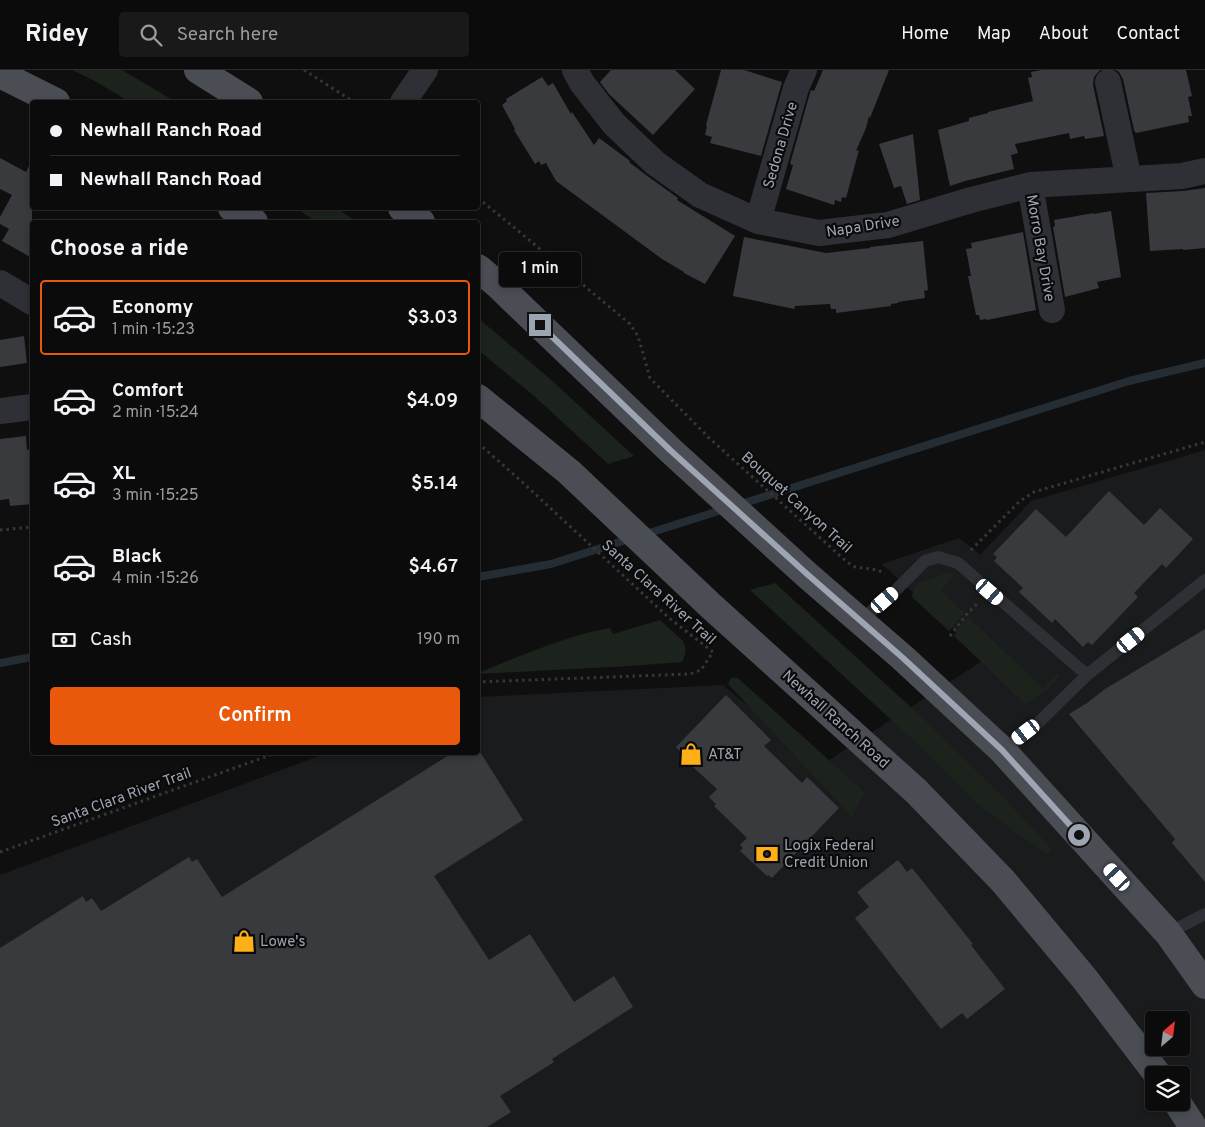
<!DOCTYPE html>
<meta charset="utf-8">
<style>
:root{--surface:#0b0b0c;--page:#19191a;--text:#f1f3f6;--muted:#9a9b9d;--line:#2b2b2d;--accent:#ea580c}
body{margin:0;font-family:Overpass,sans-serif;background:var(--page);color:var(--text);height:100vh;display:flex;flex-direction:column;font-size:19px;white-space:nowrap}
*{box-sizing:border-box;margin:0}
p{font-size:16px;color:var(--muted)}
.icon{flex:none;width:28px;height:28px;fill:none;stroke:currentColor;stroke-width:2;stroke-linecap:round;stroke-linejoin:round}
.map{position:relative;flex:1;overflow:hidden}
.sheet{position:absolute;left:30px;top:150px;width:450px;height:535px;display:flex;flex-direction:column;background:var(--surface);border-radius:5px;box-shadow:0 2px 8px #0003,0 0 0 1px var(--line)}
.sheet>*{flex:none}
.hud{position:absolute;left:30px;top:30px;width:450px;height:110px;border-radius:5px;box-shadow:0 2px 8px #0003,0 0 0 1px var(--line);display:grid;align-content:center;height:110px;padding:0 20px;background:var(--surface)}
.needle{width:32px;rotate:28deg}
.buttons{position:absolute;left:1145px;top:941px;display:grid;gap:10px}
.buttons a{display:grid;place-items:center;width:45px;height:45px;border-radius:5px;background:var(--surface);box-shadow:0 2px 8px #0003,0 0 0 1px var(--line);font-size:25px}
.end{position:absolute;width:22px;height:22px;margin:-11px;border:6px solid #9ea5b2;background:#111;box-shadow:0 0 0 2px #111}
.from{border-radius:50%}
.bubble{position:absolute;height:35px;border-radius:5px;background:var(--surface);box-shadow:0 2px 8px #0003,0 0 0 1px var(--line);font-size:16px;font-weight:600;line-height:35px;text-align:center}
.car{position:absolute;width:15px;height:30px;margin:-15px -8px;border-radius:6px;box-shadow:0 0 4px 1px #0007;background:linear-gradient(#fff 24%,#345 0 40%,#fff 0 76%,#345 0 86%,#fff 0)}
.hud b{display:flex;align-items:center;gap:18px;height:48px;font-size:19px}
.hud b+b{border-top:1px solid var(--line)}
.hud i{width:12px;height:12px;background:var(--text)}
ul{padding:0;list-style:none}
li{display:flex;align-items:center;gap:15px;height:75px;margin:0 10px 8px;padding:0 10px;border:2px solid transparent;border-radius:5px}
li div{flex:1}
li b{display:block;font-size:19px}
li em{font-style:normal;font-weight:600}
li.selected{border-color:var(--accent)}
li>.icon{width:45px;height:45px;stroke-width:1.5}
h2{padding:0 20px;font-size:22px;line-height:60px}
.pay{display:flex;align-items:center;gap:12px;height:55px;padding:0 20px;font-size:19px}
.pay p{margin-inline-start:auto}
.button{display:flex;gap:10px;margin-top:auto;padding:10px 20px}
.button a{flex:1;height:58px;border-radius:5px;background:var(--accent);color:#fff;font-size:20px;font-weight:600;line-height:58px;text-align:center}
header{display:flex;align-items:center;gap:30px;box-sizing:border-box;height:70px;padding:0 25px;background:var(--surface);border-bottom:1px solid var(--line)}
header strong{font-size:24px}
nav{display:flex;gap:28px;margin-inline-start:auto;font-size:18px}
.search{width:350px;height:45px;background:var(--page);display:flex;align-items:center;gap:12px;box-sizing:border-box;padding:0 18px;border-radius:5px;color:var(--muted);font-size:19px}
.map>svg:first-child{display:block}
.built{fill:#1a1b1d;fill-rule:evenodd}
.green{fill:#1b231c}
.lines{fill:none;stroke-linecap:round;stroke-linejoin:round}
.stream{stroke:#252d34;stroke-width:8}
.building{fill:#383a3e}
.path{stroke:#35373c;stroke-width:3;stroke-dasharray:2.5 4;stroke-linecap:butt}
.service{stroke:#2f3035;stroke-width:12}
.minor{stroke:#2f3035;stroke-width:26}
.primary{stroke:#4b4d55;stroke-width:28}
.route{stroke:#9ea5b2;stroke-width:6}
.labels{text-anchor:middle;stroke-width:4.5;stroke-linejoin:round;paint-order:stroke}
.street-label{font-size:15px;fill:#9ea5b2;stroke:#0a0a0b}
.poi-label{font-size:15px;fill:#9ea5b2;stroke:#0a0a0b;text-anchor:start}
</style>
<header>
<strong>Ridey</strong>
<div class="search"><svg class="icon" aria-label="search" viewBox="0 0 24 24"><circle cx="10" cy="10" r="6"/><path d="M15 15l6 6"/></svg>Search here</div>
<nav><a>Home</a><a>Map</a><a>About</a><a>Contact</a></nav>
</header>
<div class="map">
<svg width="1205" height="1057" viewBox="0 0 1205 1057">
<rect width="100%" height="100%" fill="#0f0f10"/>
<path class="built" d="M1205,380V1057H0V805L327,683L478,682V627L723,615L820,696L985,589L882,494L959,468L980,485L1031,431ZM1154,950H1181V978H1154ZM1154,1005H1181V1032H1154Z"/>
<path class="green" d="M72,0H122L176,32H130L91,9Z
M296,138H336L357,152H316Z
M478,248L549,308L634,386L608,394L533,325L478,280Z
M949,502L953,503V506L941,520L964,543L949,561L912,527L914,518L919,513Z
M775,513L925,650L1006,730L1052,779L1048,784L1015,762L974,731L924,680L750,520Z
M968,547L1043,618L1056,604H1059L1060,606C1050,617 1039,628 1025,634L954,566L962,553Z
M660,550L683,571C687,579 686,584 682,592L630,596L478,604V603C521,586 564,566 610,558L613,564Z
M734,607L739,609L861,719L864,724L852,747L728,614L730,609Z"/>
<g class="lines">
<path class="stream" d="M738,435L1129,311L1205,293
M643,465L725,439
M478,507L551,494L632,468
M0,593L32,587"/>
</g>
<path class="building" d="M611,0H675L695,19L653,65L609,24L600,12Z
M721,0H744L782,12L761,86L710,73L712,67L705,65L707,56L706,55Z
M823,0H889L870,48L869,46L866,58L856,81L859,80L846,128L842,127L841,132L835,130L834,135L786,119L793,95L790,94L810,23L811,20L814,21Z
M1042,0H1100L1094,7L1093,15L1104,66L1085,69L1084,66L1070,69L1069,63L1015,74L1018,83L1011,85L1014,99L965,111L950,116L938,60L969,51V48L988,43V42L1033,31L1028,8L1032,7L1031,2Z
M1116,0H1186L1192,26L1188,27L1192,46H1188L1189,52L1136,63L1134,60L1123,9L1119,2Z
M542,7L548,16L553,13L571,44L572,42L594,75L599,68L630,91L629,92L646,105L678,128L677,130L735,166L705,214L684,203V202L662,189L556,111L546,93L541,95L539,91L535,94L514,60L515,59L502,35L507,31L506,29Z
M913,64L920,130L907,134L901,116L894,118L879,74Z
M0,88L26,102L32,90V188L2,171L9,159L0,154V147L12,125L0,119Z
M1205,118V178L1183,180V179L1150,181L1146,123L1183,121Z
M1111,141L1121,207L1097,212L1099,218L1065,227L1053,157L1055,156L1054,150L1094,143V144Z
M1023,162L1036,240L987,250L986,249L980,250L979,245H976L968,206H971L966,179L972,178L971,173Z
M744,167L826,183L870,178V177L923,171L928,220L924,221L925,228L898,232V233L891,234V236L836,243V239H831L830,234L795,236L794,239L733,226Z
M24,266L27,293L0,297V270Z
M26,366L27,380L32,379V434L10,436L9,429L0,430V369Z
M1109,421L1144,455L1160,438L1193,469L1166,498L1162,494L1134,523L1138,527L1092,575L1088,572L1083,577L1055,549L1052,553L1019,522L1023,518L994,491L997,487L993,484L1036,439L1066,467Z
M1205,559V812L1172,773L1175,769L1069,644L1087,633L1105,619Z
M726,625L771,670L764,676L802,713L807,707L839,738L772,808L768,805L767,806L740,781L743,778L740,775L747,768L714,736L716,734L709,727L717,719L682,687L684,685L676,677Z
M454,682H480L523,750L434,806L489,890L530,864L574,932L614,906L633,937L552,989L554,992L500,1026L511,1042L487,1057H0V878L83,826L86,832L92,828L101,841L189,787L192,792L197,789L222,827Z
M898,790L907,802L912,798L973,874L971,875L1005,919L967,949L962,943L941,959L855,848L869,837L857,822Z"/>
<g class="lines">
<path class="path" d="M304,0L354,32
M478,128L516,159L630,254L638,266L650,308L709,368L847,492L855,497L878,500L885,504
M478,373L520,410L669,548L713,582L701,600L690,604L478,612
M0,460L32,457
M971,480L1020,431L1034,422L1205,372
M950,566L966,545L977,534
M0,782L279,682"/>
<path class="service" d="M860,551L897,519L925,491L938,487L958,493L1087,605L1038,653L1002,680
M1087,605L1205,510
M1168,863L1205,844"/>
<path class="minor" d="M575,0L582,13L614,54L655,93L700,125L758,151L819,163L888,155L971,130L1030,115L1182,106L1205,101
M1108,12L1129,109
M403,32L425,0
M1030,115L1052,240
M758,151L796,18L804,0
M0,213L32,232
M0,341L32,337"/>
<path class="primary" d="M198,0L249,32
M0,4L56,32
M232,138L254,152
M402,138L421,152
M478,198L497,214L670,380L807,505L903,588L1002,680L1168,863L1205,915
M478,328L569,402L712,537L916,721L1003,811L1084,908L1158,1005
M1177,1032L1193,1057"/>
</g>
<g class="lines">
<path class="route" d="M540,255L670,380L807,504L903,588L1002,680L1079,765"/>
</g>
<defs>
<symbol id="shop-bare" viewBox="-9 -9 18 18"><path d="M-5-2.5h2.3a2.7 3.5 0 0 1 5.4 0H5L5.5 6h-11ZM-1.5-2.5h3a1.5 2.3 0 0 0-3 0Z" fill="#ffb018" stroke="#0a0a0b" stroke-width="2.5" paint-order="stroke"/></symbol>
<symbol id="bank-bare" viewBox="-9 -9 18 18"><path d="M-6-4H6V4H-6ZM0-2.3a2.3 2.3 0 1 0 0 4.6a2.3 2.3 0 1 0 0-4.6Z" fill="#ffb018" stroke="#0a0a0b" stroke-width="2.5" paint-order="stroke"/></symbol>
</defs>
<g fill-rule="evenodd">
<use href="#shop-bare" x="675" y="668" width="32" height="32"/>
<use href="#bank-bare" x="751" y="768" width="32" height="32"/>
<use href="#shop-bare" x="228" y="855" width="32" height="32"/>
</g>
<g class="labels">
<g class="street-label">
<text transform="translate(780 75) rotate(-74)" y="5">Sedona Drive</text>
<text transform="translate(863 156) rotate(-9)" y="5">Napa Drive</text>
<text transform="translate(1041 178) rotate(80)" y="5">Morro Bay Drive</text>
<text transform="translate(797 432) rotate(42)" y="5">Bouquet Canyon Trail</text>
<text transform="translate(659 522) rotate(42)" y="5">Santa Clara River Trail</text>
<text transform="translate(836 649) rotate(42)" y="5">Newhall Ranch Road</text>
<text transform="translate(121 727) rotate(-20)" y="5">Santa Clara River Trail</text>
</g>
<g class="poi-label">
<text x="708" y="689">AT&amp;T</text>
<text x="784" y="780">Logix Federal<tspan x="784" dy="17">Credit Union</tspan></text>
<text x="260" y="876">Lowe's</text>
</g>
</g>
</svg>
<div class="buttons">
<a><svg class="needle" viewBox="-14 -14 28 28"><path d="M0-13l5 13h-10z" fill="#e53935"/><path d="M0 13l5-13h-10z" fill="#9a9b9d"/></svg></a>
<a><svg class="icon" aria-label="layers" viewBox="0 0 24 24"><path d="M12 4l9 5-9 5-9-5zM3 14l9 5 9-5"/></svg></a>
</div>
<i class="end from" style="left:1079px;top:765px"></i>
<i class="end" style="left:540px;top:255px"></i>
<div class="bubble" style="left:499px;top:182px;width:82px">1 min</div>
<i class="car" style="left:990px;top:522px;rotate:131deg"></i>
<i class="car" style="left:885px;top:530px;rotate:49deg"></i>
<i class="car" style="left:1131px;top:570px;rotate:51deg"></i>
<i class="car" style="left:1026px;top:662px;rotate:233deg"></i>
<i class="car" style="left:1117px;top:807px;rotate:318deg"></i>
<div class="hud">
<b><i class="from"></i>Newhall Ranch Road</b>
<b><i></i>Newhall Ranch Road</b>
</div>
<section class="sheet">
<h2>Choose a ride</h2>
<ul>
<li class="selected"><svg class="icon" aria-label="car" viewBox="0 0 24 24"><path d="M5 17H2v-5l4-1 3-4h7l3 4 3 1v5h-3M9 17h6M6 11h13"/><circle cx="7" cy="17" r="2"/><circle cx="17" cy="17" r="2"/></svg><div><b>Economy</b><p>1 min · 15:23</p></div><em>$3.03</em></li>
<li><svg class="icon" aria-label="car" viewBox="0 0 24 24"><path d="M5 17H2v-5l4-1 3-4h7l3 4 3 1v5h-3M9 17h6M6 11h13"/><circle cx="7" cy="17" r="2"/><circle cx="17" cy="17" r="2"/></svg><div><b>Comfort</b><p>2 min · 15:24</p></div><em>$4.09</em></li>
<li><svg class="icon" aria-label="car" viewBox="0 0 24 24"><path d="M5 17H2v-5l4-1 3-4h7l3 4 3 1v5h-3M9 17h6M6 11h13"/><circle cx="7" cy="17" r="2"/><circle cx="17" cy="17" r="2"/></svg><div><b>XL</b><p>3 min · 15:25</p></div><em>$5.14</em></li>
<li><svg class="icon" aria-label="car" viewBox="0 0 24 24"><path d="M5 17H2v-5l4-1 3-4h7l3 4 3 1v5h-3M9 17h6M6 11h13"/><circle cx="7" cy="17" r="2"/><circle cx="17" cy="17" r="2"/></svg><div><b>Black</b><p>4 min · 15:26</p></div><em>$4.67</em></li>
</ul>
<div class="pay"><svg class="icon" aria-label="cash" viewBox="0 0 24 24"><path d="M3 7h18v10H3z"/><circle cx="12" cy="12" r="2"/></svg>Cash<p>190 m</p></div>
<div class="button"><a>Confirm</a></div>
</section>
</div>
